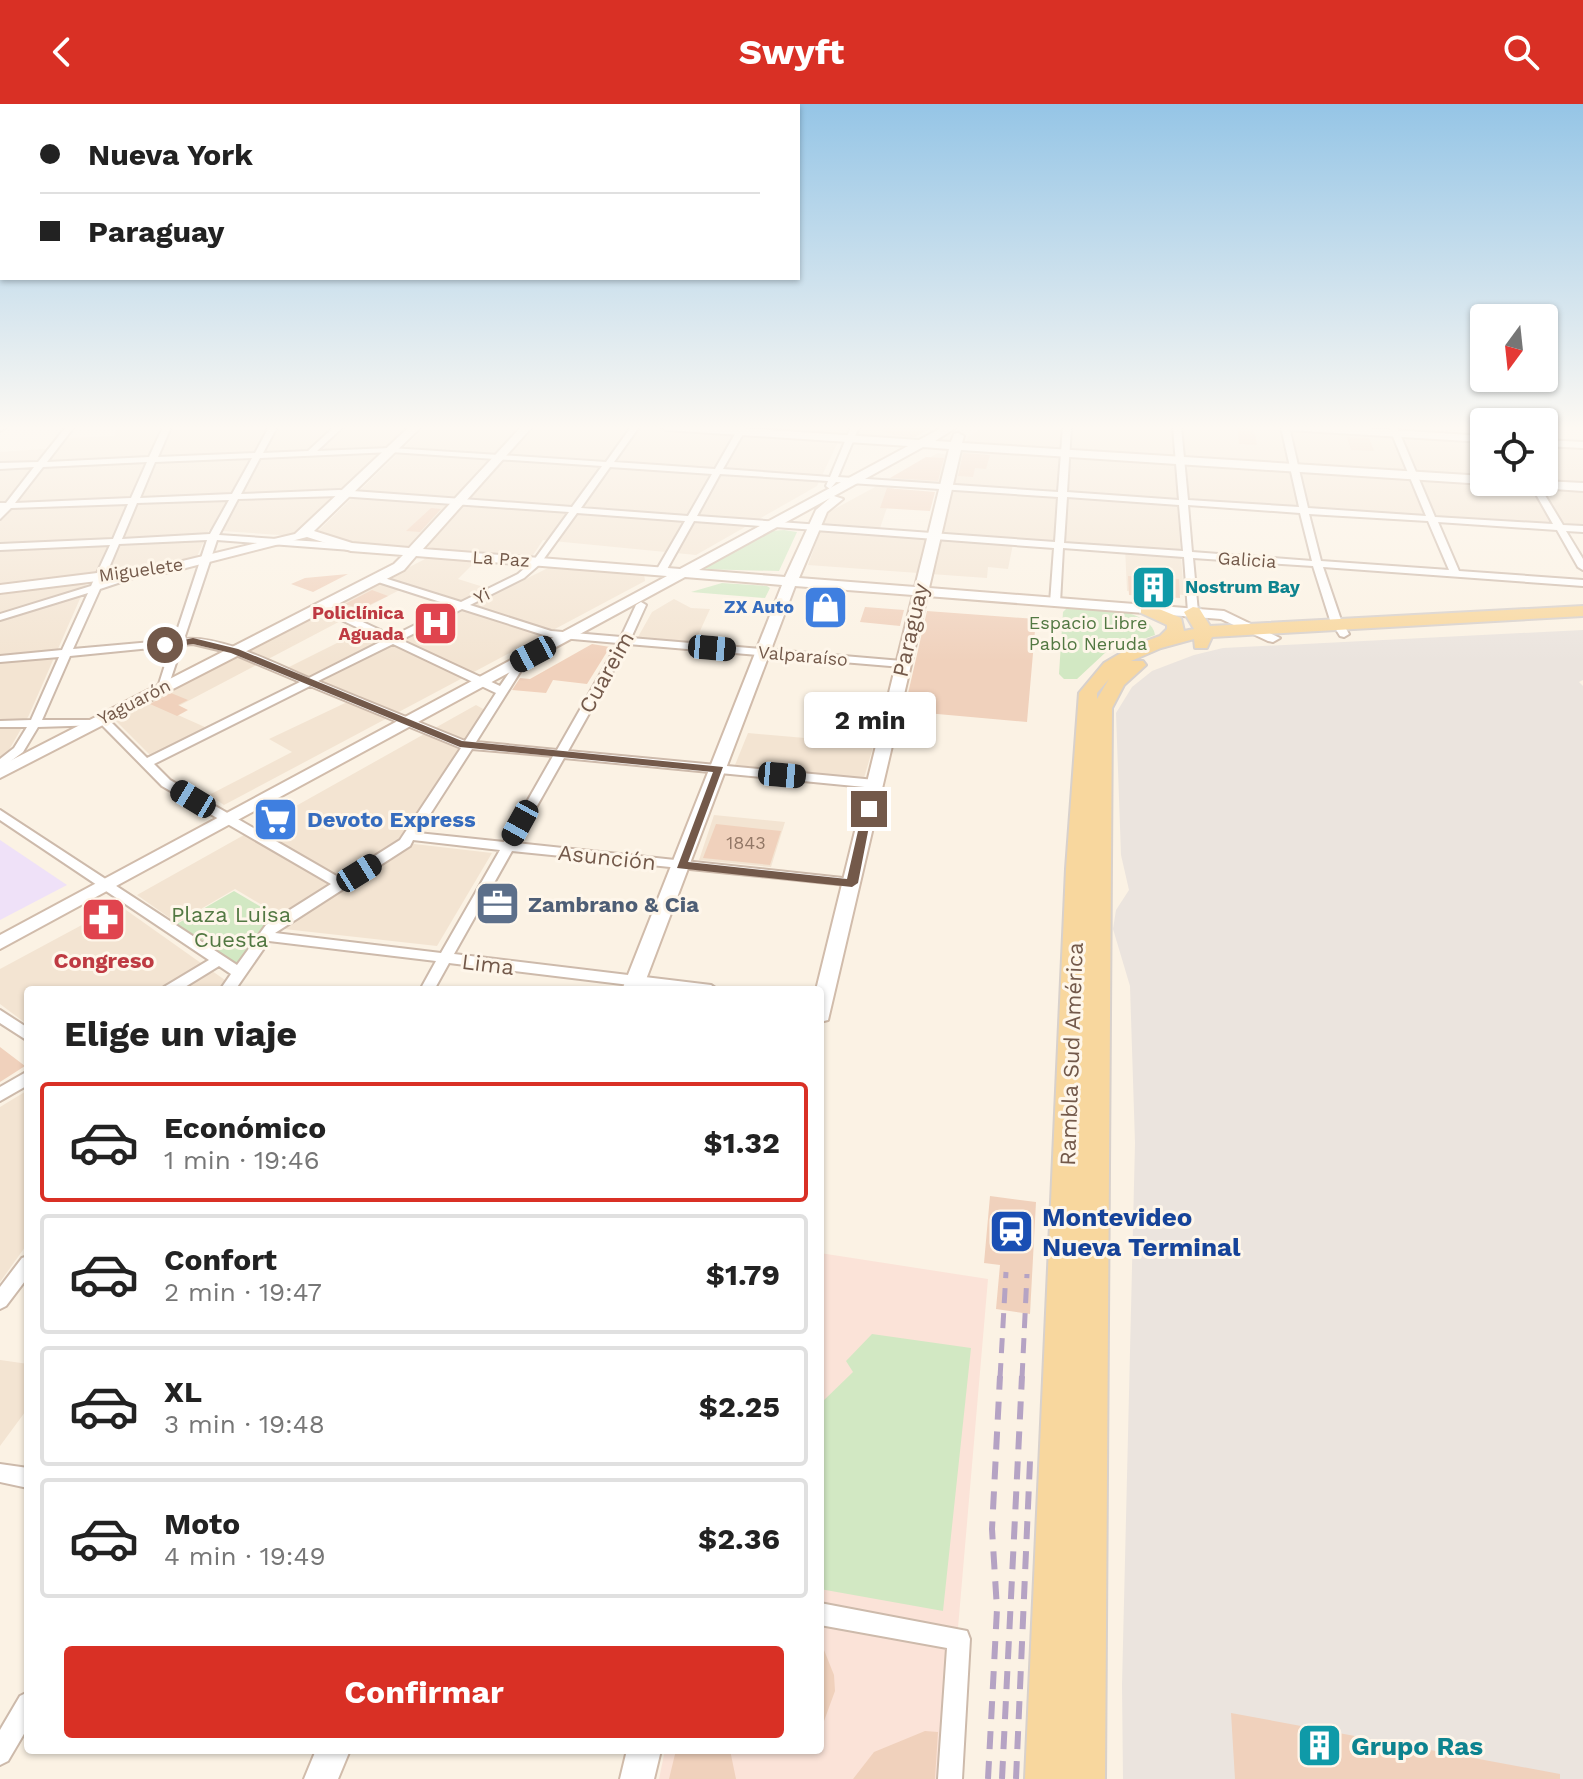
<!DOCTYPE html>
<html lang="es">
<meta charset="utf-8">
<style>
:root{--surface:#fff;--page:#f2f2f2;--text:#222;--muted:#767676;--line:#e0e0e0;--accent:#d93025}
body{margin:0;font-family:"Work Sans",sans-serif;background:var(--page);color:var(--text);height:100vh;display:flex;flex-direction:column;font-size:30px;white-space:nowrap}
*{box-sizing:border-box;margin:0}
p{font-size:26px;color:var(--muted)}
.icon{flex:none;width:44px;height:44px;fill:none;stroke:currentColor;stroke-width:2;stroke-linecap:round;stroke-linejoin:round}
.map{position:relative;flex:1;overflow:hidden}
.side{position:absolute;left:24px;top:882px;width:800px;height:768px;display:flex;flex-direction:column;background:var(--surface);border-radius:8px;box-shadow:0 2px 6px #0004}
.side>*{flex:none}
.guide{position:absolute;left:0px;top:0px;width:800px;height:176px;box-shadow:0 2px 6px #0004;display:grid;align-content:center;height:176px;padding:0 40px;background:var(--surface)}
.needle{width:52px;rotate:195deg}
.tools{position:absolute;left:1470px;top:200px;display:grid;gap:16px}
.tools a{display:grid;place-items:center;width:88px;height:88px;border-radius:8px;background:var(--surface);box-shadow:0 2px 6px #0004;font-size:40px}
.end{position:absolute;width:36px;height:36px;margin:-18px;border:10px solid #73594a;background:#fff;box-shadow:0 0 0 4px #fff}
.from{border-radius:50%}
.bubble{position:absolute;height:56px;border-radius:8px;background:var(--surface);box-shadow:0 2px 6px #0004;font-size:26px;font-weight:700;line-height:56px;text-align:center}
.car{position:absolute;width:24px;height:48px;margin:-24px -12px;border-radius:10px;box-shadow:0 0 6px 2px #0007;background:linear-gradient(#222 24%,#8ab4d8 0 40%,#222 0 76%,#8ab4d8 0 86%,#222 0)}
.guide b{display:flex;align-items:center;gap:28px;height:76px;font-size:30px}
.guide b+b{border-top:2px solid var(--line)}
.guide i{width:20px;height:20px;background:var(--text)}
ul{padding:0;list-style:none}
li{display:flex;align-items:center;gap:24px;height:120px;margin:0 16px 12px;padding:0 24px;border:4px solid var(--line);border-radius:8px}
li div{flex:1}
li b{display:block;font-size:30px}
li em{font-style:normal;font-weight:700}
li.selected{border-color:var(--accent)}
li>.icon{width:72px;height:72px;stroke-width:1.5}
h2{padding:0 40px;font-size:36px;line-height:96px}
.button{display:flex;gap:16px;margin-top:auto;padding:16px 40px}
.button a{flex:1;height:92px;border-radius:8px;background:var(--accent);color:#fff;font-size:32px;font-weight:700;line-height:92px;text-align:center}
header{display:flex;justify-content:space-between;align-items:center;height:104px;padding:0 40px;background:var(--accent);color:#fff;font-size:36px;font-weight:700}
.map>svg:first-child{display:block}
.residential{fill:#f3e4d2}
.commercial{fill:#fbe3d8}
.industrial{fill:#ebe4de}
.education{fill:#efe1f8}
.green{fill:#d2e8c3}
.building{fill:#f0d1bc}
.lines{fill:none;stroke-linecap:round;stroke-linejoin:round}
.street-casing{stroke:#cdbaab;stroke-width:4}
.secondary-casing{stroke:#d1bcab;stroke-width:4}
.primary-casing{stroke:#d8d1cc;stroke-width:4}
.street{fill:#fff;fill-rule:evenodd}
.secondary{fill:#fff;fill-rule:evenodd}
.primary{fill:#f8d79e;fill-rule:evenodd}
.rail-far1{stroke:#b5a3c4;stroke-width:5;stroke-dasharray:15 10;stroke-linecap:butt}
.rail{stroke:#b5a3c4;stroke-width:6;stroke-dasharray:18 12;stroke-linecap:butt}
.route{fill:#73594a}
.labels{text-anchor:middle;stroke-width:6;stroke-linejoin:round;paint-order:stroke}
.far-street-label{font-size:18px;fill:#73594a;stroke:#fef6ea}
.far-culture-label{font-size:18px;font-weight:bold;fill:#0d838f;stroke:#fef6ea;text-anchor:start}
.far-shop-label{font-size:18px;font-weight:bold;fill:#366cbe;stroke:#fef6ea;text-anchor:end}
.far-health-label{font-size:18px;font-weight:bold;fill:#be3a42;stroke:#fef6ea;text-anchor:end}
.far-park-label{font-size:18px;fill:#527842;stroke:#fef6ea}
.number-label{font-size:18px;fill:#927766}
.street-label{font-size:22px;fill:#73594a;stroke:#fef6ea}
.shop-label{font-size:22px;font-weight:bold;fill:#366cbe;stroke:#fef6ea;text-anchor:start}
.service-label{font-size:22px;font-weight:bold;fill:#4e5e75;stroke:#fef6ea;text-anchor:start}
.park-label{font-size:22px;fill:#527842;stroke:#fef6ea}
.health-label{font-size:22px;font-weight:bold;fill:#be3a42;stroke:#fef6ea}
.near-transit-label{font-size:26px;font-weight:bold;fill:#164399;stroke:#fef6ea;text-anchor:start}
.near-culture-label{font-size:26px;font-weight:bold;fill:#0d838f;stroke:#fef6ea;text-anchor:start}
</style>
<header><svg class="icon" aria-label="back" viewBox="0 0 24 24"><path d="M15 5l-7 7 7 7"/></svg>Swyft<svg class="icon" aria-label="search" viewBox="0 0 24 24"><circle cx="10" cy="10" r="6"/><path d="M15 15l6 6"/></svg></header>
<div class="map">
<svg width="1583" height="1675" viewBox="0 0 1583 1675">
<rect width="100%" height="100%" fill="#fbf2e4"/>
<path class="residential" d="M128,323H158V326L409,323L294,432L209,426L195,457L0,481V348L58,344L66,334L114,332L116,324Z
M425,323H618L838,338L817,382L696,451L543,436L531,454L352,440L316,429Z
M706,323H930L906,336Z
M983,323H1233L1484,339V373L965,339L968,333Z
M1544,343L1583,345V380L1544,377Z
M965,347L1583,387V421L1177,399L1184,491L1127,487L1125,443L1014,435L1008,465L988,463L987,474L931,470L960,350Z
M938,349L948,351L940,382L895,380L878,430L927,434L918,469L808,461L827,409Z
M427,454L477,456L458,475L490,485L460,497L409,481L169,607L207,624L151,652L114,615Z
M550,463L644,470L645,477L224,701L209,691L292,648L269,635L360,592L287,564L359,528L392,541Z
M80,479L86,481L29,611L9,646L0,654V491Z
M674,495L691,504L710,505L695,538L638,533L652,508Z
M476,601L485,606L397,738L492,749L437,842L284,825L289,817L235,785L177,819L137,791Z
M748,629L874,640L864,674L735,661Z
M714,711L785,718L771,763L699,756Z
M119,801L239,886H28V921L0,900V865Z
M28,986V1139L0,1178V1003Z
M0,1256L28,1260V1304L0,1342Z"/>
<path class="commercial" d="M820,1149L988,1175L945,1675H659L665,1646H820Z"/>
<path class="industrial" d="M1583,526V576L1579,578L1583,582V1675H1123L1122,1581L1135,1039L1130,882L1113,825L1116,806L1129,786L1121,751L1116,609L1132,583L1152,567L1194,551L1223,544Z"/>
<path class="education" d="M0,736L67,781L0,816Z"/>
<path class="green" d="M784,426L797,428L779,467L698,465L770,427Z
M722,479L767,482L770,484L765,494L691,488Z
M1067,504C1088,502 1152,504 1155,531L1106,548L1077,575H1064L1059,570L1063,508Z
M234,787L278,813L270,818L237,861L175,821Z
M872,1230L971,1244L943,1507L820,1485V1300L853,1268L846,1257Z"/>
<path class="building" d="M883,323H933L915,333L894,331L883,327Z
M1237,324L1254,325L1257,341L1239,340Z
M1347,333L1369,334L1374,347L1351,346Z
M963,349L990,351L986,365L975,364L973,373L958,372Z
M926,353L944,354L938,377L890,374Z
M887,384L935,388L930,407L880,404Z
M431,404L441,405L420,428L406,427Z
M348,470L313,488L291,480L305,474Z
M1128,472L1179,475L1180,494L1129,491Z
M372,486L388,492L361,505L345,500Z
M865,503L904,506L900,522L860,518Z
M927,507L1036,515L1027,618L904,607Z
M592,540L610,543L587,580L553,576L546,589L512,586L520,574L530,575Z
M171,589L188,596L178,601L188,606L177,612L150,600Z
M716,720L781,727L770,761L703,754Z
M0,943L25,962L0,978Z
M990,1092L1036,1098L1030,1210L996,1205L1000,1161L984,1159Z
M820,1536L834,1571L835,1587L820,1628Z
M1231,1609L1560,1670V1675H1235Z
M925,1627L938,1628L935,1675H853L874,1648Z
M676,1646H730L736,1675H669Z"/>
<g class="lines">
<defs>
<path id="street" d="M0,323H7L0,327Z
M66,323H74L47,358L149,353L163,323H171L158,353L255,349L269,323H277L263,349L308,347L334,323H343L317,347L391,344L606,358L631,323H639L614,358L715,365L739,323H747L723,365L830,373L851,323H859L838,373L1058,388L1063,323H1071L1067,388L1179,396L1173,323H1181L1188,396L1299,403L1281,323H1289L1308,404L1426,412L1389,323H1397L1435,413L1553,420L1529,378H1537L1563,421L1583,422V428L1566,427L1583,455V466L1578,463L1557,426L1438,418L1459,467L1583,476V482L1323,463L1341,516L1349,530L1344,533L1340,532L1330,516L1313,462L1193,454L1198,508L1193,511L1188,508L1184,453L1063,444L1060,499L1055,502L1050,499L1054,444L694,417L666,467L661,470L656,467L685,417L577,409L540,460L524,474L470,501L551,527L621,533L636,501L641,498L646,501L631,534L902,557L907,560L902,563L628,540L568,647L875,676L881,680L875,684L564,654L516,739L852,775L859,779L857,782L512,747L454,850L711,881L718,886H671L449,859L434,886H420L436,857L269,837L235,886H220L231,870L219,862L180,886H162L164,883L209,856L0,716V706L237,861L266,821L331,780L162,682L102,621L38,623L23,648L0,665V655L14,644L27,623H0V617L31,616L59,553L0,558V552L62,546L88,489L0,516V510L91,482L110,441L0,446V440L113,435L128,400L11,404L0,415V399H6L34,363L0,365V359L38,358ZM391,348L602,362L572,403L339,386L241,390L260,354ZM252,354L232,390L140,394L155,358ZM147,358L131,394L15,399L43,363ZM610,363L712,370L688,412L581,404ZM720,370L828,377L826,382L830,385L836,378L1058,393L1055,438L697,412ZM339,392L569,408L534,456L518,470L461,498L381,473H375V477L453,502L393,532L326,501H318V505L384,536L309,574C275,560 220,531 184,535L217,436L351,446L356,443L351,440L219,431L238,395ZM1067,393L1179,401L1183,447L1064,439ZM229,396L210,430L122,435L137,399ZM1188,401L1300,409L1312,457L1192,448ZM1309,410L1428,417L1449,466L1321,457ZM207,436L174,536L73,545L100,485L151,468L146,465L103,478L119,440ZM462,505L550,533L618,539L557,646L476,638L522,565L521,563H513L500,582L401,536ZM193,540L231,549L300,578L147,654L109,616H42L70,552L171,542L158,583L163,586L168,583L182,541ZM393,540L496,589L465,637L318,577ZM310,582L461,644L400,736L340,774L170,676L154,660ZM472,645L553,652L504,738L418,729ZM413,736L500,746L441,849L275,829L410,742Z
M0,906L28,924V937L0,919Z
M28,967V981L0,997V983Z
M28,1152V1173L6,1202L0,1205V1183L22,1154Z
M0,1360L28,1364V1384L0,1378Z
M820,1499L967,1527L970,1535L962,1675H938L947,1544L820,1521Z
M28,1588V1623L8,1657L0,1661V1626L20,1592Z"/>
<path id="secondary" d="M409,323H421L314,427L352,439L409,444L521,323H532L423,445L680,465L908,342L666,326L661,323H723L919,336L943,323H957L935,337L951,338L954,330L958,329L964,332L962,339L1484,372V378H1489L1484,380L961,346L929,484L1224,507L1280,534L1273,538L1268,537L1221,515L927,492L828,916L820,918V886H816L913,491L795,482L642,886H622L782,481L685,473L0,845V831L667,472L416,452L404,466L0,674V662L394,460L403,451L351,447L307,433L170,468L0,489V481L170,460L295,430ZM923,343L949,345L915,483L799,474L827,408L843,395L834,392ZM830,394L816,406L785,473L699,466Z
M1283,323H1348L1484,332V338L1288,326Z
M1544,336L1583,338V344L1544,342Z
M1544,377L1583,379V387L1507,382L1501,378Z
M316,1646H350L338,1675H304Z
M627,1646H661L654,1675H620Z"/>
<path id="primary" d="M1147,500L1181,514L1184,527L1194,525L1184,508L1193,503L1199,504L1210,522L1583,502V512L1212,533L1207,544H1195L1194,535L1161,544L1131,557H1143L1146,561L1124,581L1112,604L1105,1675H1025L1066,765L1079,589L1104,559L1133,542L1160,532L1167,525V521L1141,509V501ZM1109,575L1097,595V589Z"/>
</defs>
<use href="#street" class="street-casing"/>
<use href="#secondary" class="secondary-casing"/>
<use href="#primary" class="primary-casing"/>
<use href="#street" class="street"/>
<use href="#secondary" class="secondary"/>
<use href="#primary" class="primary"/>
<path class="rail-far1" d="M1000,1274L1006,1168
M1022,1274L1027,1170"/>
<path class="rail" d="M988,1675L997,1505L992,1425L1000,1272
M1002,1675L1022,1272
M1016,1675L1030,1357"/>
</g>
<linearGradient id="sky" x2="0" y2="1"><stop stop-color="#95c5e6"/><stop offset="0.58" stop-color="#fdf9f3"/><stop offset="1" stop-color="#fdf9f3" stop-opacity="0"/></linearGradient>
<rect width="1583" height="558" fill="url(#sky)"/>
<path class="route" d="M193,534L238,545L462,637L723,663L688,758L847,775L863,705L873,702L858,779L852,783L677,764L713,668L460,643L231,549L193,540L165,544L160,541Z"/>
<defs>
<symbol id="building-square" viewBox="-11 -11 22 22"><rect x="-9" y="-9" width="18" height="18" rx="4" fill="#0f9aa8" stroke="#fef6ea"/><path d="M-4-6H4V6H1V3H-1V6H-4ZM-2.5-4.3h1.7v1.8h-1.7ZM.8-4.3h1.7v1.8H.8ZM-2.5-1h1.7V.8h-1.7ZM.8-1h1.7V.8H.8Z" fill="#fff"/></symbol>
<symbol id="shop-square" viewBox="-11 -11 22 22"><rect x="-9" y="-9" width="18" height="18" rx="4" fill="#3f7fe0" stroke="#fef6ea"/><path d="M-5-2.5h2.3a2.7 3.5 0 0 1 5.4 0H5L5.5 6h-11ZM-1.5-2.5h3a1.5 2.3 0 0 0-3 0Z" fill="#fff"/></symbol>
<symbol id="hospital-square" viewBox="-11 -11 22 22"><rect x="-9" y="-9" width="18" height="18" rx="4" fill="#e0444e" stroke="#fef6ea"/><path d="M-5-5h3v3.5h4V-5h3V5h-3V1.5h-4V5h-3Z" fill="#fff"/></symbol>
<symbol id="supermarket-square" viewBox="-11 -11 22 22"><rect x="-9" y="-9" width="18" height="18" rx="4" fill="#3f7fe0" stroke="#fef6ea"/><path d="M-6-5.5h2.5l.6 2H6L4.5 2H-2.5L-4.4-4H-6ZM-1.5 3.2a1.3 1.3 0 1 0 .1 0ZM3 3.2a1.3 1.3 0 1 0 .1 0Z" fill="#fff"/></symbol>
<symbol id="office-square" viewBox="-11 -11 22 22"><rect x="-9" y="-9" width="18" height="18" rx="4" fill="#5c6f8a" stroke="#fef6ea"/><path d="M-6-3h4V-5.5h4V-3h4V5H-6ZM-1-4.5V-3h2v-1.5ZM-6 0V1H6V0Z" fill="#fff"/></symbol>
<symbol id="pharmacy-square" viewBox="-11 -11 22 22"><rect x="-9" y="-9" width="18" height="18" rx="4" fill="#e0444e" stroke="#fef6ea"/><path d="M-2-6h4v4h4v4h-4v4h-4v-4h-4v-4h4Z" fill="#fff"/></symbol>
<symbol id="station-square" viewBox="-11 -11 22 22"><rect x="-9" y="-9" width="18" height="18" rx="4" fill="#1a4fb4" stroke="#fef6ea"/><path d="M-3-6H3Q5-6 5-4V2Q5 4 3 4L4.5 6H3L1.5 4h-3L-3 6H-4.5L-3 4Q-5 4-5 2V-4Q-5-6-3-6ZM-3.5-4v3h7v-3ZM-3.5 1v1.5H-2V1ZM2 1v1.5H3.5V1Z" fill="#fff"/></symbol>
</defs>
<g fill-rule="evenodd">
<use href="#building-square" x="1128" y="458" width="51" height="51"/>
<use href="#shop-square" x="800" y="478" width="51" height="51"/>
<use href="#hospital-square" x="410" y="494" width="51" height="51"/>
<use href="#supermarket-square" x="250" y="690" width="51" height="51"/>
<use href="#office-square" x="472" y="774" width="51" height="51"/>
<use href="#pharmacy-square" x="78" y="790" width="51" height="51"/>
<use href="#station-square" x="986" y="1102" width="51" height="51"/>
<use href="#building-square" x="1294" y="1616" width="51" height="51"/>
</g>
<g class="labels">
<g class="far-street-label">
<text transform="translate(501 455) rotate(4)" y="6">La Paz</text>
<text transform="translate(1247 456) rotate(4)" y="6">Galicia</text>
<text transform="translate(141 466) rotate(-8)" y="6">Miguelete</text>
<text transform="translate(482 492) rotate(-26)" y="6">Yi</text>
<text transform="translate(803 552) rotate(5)" y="6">Valparaíso</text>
<text transform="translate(134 598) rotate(-27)" y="6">Yaguarón</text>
</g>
<g class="far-culture-label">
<text x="1185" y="489">Nostrum Bay</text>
</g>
<g class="far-shop-label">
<text x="794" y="509">ZX Auto</text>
</g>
<g class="far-health-label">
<text x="404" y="515">Policlínica<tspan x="404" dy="21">Aguada</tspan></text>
</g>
<g class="far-park-label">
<text x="1088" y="525">Espacio Libre<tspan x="1088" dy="21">Pablo Neruda</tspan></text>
</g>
<g class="number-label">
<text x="746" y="745">1843</text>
</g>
<g class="street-label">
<text transform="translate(910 526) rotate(-77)" y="8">Paraguay</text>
<text transform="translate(606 568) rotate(-61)" y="8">Cuareim</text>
<text transform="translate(607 753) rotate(6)" y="8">Asunción</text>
<text transform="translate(488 860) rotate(7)" y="8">Lima</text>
<text transform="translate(1071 950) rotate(-88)" y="8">Rambla Sud América</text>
</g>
<g class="shop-label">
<text x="307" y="723">Devoto Express</text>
</g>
<g class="service-label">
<text x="528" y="808">Zambrano &amp; Cia</text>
</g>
<g class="park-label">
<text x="231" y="818">Plaza Luisa<tspan x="231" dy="25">Cuesta</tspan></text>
</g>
<g class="health-label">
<text x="104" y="864">Congreso</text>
</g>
<g class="near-transit-label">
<text x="1042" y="1122">Montevideo<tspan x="1042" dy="30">Nueva Terminal</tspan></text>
</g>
<g class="near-culture-label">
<text x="1351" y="1651">Grupo Ras</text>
</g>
</g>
</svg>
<div class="tools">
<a><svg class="needle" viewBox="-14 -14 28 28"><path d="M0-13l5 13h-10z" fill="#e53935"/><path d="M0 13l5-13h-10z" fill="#767676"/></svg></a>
<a><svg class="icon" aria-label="locate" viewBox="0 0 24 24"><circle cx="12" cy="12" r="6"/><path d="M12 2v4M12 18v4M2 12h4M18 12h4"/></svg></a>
</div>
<i class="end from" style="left:165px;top:541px"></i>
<i class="end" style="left:869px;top:705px"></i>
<div class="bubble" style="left:804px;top:588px;width:132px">2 min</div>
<i class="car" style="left:712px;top:544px;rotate:95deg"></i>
<i class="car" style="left:533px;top:550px;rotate:242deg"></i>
<i class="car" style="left:782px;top:671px;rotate:95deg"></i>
<i class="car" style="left:193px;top:695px;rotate:301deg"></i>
<i class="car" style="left:520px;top:719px;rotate:209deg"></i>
<i class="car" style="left:359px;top:769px;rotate:58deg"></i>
<div class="guide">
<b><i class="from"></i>Nueva York</b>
<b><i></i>Paraguay</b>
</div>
<section class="side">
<h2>Elige un viaje</h2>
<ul>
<li class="selected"><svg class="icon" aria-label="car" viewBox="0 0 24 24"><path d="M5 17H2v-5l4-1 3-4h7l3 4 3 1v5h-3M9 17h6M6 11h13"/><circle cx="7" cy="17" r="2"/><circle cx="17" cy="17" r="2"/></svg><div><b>Económico</b><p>1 min · 19:46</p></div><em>$1.32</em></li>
<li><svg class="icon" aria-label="car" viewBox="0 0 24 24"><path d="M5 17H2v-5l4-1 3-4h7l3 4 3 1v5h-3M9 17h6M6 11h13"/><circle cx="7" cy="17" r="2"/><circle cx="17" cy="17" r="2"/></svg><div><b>Confort</b><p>2 min · 19:47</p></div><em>$1.79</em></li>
<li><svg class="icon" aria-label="car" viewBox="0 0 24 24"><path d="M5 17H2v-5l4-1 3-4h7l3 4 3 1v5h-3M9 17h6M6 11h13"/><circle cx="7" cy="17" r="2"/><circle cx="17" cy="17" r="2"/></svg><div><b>XL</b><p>3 min · 19:48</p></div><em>$2.25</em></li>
<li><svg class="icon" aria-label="car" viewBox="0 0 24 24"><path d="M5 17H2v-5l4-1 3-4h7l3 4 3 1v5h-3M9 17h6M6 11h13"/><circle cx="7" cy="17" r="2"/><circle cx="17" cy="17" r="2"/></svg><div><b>Moto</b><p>4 min · 19:49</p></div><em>$2.36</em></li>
</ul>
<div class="button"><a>Confirmar</a></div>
</section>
</div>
